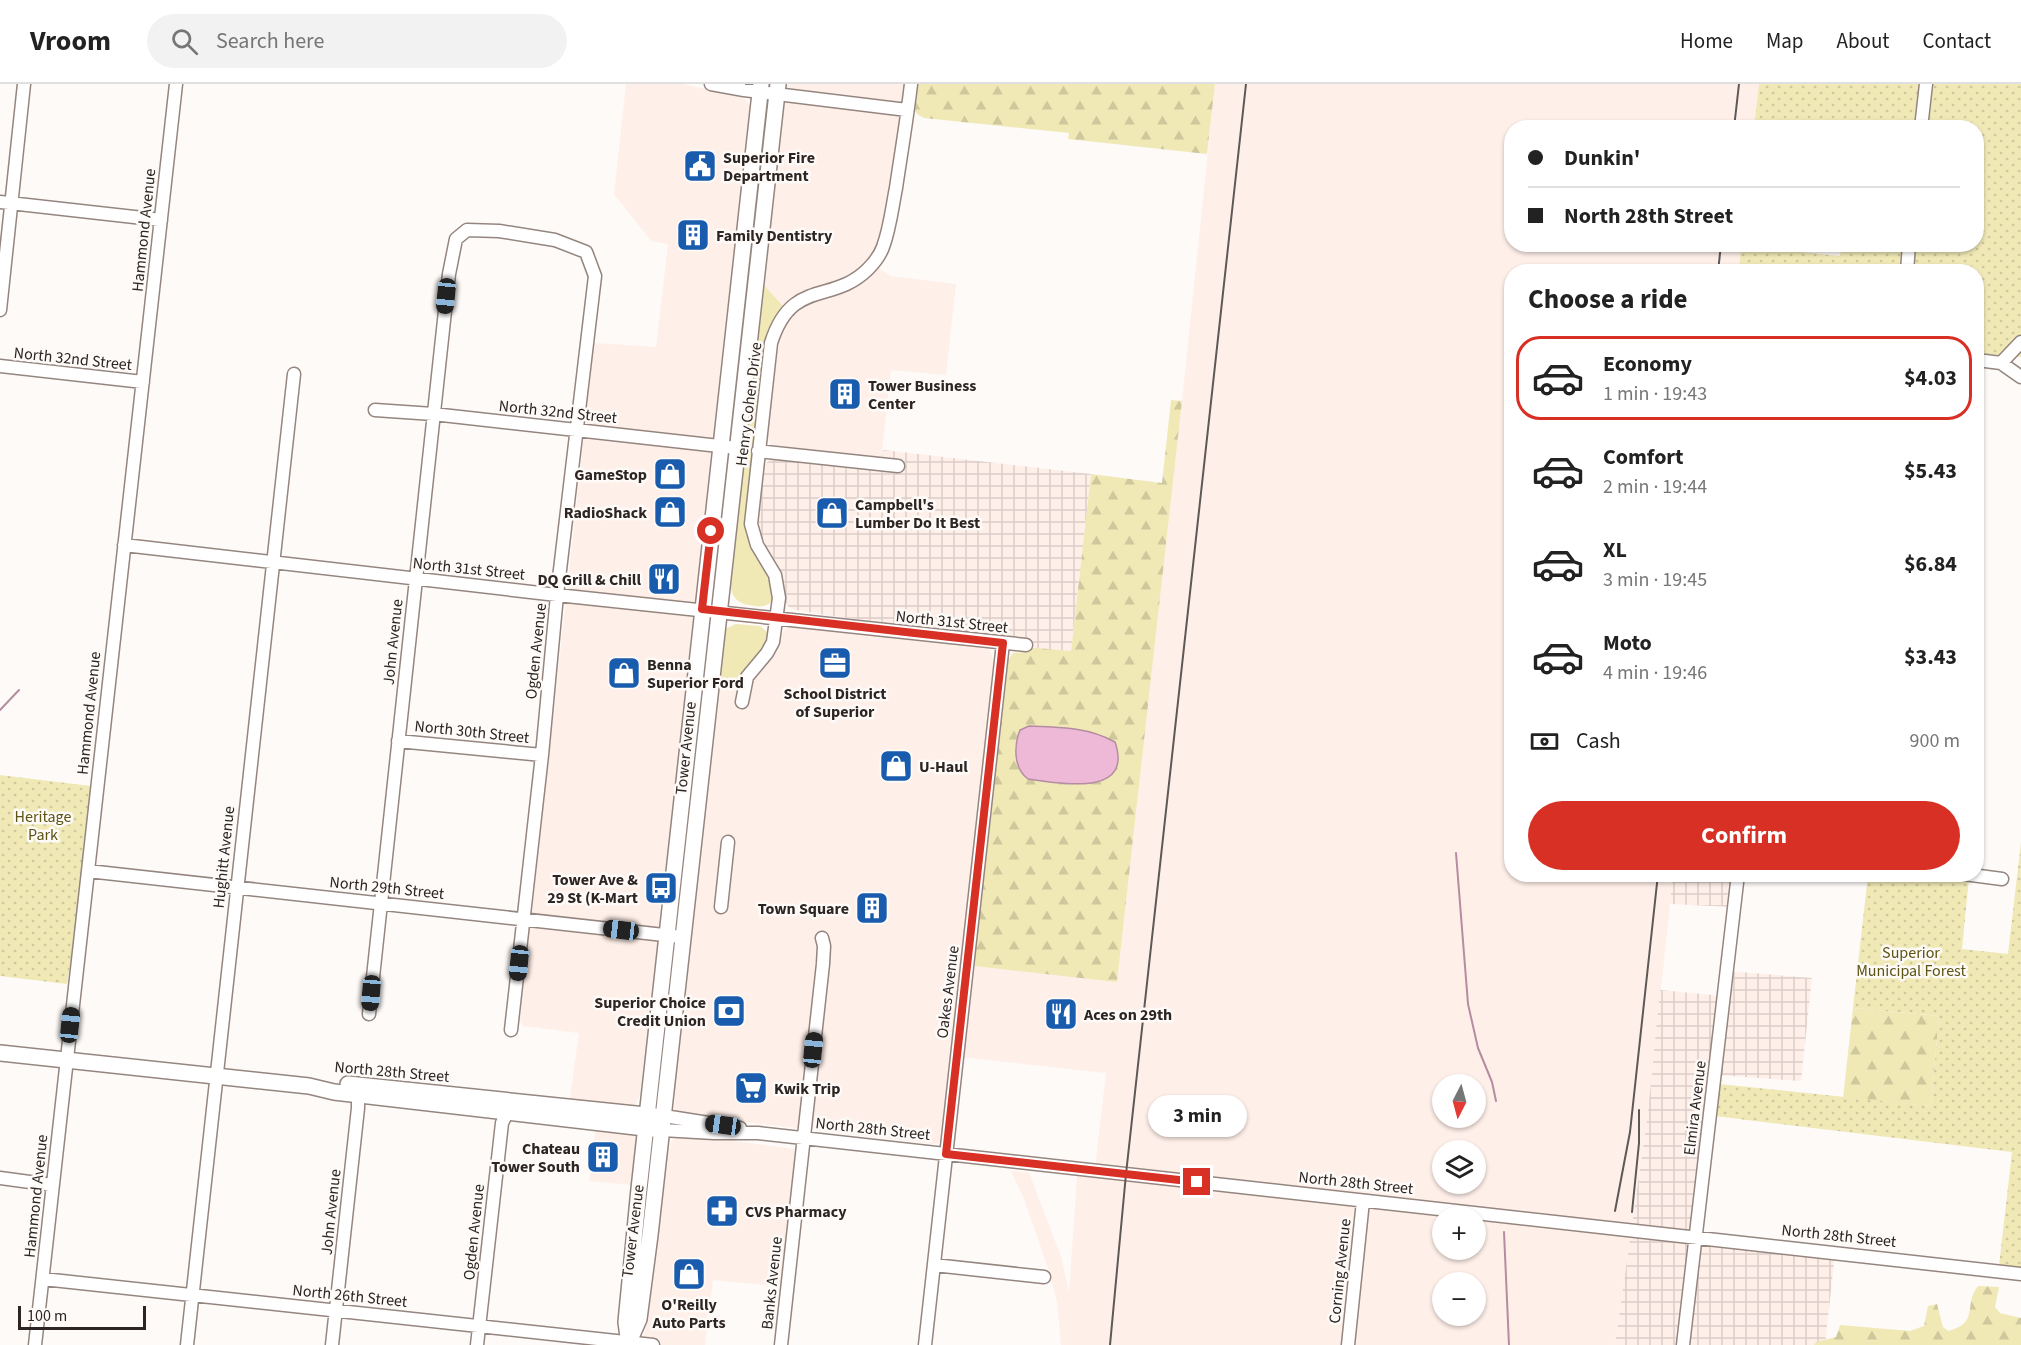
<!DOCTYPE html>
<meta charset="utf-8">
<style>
:root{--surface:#fff;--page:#f2f2f2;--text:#222;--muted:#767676;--line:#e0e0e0;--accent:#d93025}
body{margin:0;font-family:"Source Sans 3",sans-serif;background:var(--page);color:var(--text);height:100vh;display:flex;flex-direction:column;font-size:22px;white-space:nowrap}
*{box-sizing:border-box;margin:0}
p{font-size:20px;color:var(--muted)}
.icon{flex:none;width:33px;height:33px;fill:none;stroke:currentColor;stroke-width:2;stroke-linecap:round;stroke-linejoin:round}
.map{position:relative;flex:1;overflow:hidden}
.drawer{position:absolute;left:1504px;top:180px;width:480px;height:618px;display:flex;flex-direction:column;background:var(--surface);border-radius:24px;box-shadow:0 2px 4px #0004}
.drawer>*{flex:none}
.guide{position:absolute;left:1504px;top:36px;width:480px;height:132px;border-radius:24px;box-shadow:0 2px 4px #0004;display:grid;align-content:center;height:132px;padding:0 24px;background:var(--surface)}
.needle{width:39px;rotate:186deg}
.controls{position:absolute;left:1432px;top:990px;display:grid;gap:12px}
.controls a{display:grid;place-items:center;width:54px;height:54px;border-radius:50%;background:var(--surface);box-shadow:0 2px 4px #0004;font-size:30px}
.scale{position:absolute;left:18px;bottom:15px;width:128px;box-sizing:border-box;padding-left:6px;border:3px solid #2c2523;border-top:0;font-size:16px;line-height:21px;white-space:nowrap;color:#2c2523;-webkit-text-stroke:4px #fdfaf8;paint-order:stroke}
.end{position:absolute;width:27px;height:27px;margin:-14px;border:8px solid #d93025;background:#fff;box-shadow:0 0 0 3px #fff}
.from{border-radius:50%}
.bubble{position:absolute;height:42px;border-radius:21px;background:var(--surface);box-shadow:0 2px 4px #0004;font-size:20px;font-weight:700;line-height:42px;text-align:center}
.car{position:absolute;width:18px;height:36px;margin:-18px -9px;border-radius:8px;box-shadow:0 0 4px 2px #0007;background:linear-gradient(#222 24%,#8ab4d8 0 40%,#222 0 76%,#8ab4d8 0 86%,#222 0)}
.guide b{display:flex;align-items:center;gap:21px;height:57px;font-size:22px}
.guide b+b{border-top:2px solid var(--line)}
.guide i{width:15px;height:15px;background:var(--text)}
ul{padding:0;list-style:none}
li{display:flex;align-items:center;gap:18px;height:84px;margin:0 12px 9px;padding:0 12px;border:3px solid transparent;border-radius:24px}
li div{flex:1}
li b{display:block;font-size:22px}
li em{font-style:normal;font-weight:700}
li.current{border-color:var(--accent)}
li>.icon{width:54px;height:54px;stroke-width:1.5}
h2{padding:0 24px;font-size:27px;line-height:72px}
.pay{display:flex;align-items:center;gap:15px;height:66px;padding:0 24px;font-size:22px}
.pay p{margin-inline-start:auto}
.cta{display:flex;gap:12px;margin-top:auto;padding:12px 24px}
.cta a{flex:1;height:69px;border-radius:36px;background:var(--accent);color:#fff;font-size:24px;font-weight:700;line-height:69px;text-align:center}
header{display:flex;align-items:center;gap:36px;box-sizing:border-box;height:84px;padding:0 30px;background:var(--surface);border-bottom:2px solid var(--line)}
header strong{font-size:28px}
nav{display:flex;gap:33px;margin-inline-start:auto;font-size:21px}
.search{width:420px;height:54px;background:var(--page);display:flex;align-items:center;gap:15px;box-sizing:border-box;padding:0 21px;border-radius:33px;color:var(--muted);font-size:22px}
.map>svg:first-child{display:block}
.built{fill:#ffefe9;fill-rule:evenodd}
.industrial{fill:url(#industrial-grid)}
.grass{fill:#f0e9b6}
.forest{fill:url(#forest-firs)}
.park{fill:url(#park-dots)}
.water{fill:#eeb9d7;stroke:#b48da1;stroke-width:1.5}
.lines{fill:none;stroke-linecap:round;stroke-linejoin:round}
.stream{stroke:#b48da1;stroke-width:2}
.minor-casing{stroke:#95857f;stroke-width:15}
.major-casing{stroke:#95857f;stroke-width:18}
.minor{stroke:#fff;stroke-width:12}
.major{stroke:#fff;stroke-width:15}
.rail{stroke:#5e5856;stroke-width:2}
.route{stroke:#d93025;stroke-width:8}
.labels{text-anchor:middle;stroke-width:5;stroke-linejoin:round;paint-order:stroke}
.poi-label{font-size:16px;font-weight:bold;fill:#2c2523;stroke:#fdfaf8;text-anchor:start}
.street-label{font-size:16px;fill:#2c2523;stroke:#fdfaf8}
.park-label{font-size:16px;fill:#5c5314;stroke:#fdfaf8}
</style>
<header>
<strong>Vroom</strong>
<div class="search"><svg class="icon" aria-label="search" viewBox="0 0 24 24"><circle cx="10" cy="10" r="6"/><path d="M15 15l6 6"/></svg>Search here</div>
<nav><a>Home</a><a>Map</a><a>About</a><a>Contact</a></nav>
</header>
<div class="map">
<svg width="2021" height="1261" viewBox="0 0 2021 1261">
<defs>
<pattern id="industrial-grid" width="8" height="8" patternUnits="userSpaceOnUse" patternTransform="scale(1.5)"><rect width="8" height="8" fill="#ffefe9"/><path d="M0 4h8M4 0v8" fill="none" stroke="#dbcdc8"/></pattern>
<pattern id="forest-firs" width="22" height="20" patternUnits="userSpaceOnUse" patternTransform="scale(1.5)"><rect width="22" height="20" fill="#f0e9b6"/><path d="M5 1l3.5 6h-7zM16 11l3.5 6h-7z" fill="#cec89c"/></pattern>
<pattern id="park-dots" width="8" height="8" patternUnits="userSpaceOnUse" patternTransform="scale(1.5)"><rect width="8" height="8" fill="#f0e9b6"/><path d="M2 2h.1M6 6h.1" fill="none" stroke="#cec89c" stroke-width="1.8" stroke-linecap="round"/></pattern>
</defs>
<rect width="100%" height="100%" fill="#fdfaf8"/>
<path class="built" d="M626,0H683L741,13L746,16L751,24L716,349L713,352L708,397L710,420L690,557L692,581L667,799L661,814L658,858L659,862L651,943L644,977L640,1011L635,1022L630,1023L569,1021L579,949L523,942L520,936L594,259L656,263L668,160L651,157L614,110Z
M786,0H906L883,143L877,163L868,177L891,192L956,200L946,291L891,286L881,376L777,362L772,361L767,354L778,256L783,242L791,231L760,197L781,25L784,22Z
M1215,0H1759L1754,43L1512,44V160L1741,161L1739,187L1512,188V790L1673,791L1648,1029L1615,1261H1061L1057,1218L1048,1184L1024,1115L1011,1087L1029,1089L1061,1172L1069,1209L1077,1092L1094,1093L1106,989L951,972L941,1056L939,1059L934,1060L685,1031L680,1030L674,1024L676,995L673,979L698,793L703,743L702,738L709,690L715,603L749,606L757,587L775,568L784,546L790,543L970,561L990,566L994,579L989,632L962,881L1117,897L1182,317ZM1443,1000H1476V1034H1443ZM1443,1066H1476V1100H1443ZM1443,1132H1476V1166H1443ZM1443,1198H1476V1232H1443Z
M596,1041L636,1050L633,1101L589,1097Z
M678,1051H689L794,1065L797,1068L785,1203L713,1196L705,1261H643L654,1156L668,1069L671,1058Z"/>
<path class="industrial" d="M883,366L1091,390L1071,567L1026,563V554L830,532L791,525L788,522L785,517V506L781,489L764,463L758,444L762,385L765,380L771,375H780L881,385Z
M1673,791H1738L1734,823L1670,820Z
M1727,887L1812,894L1801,997L1715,991L1696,1154L1835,1169L1825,1261H1615L1648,1029L1660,906L1723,912Z"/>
<path class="grass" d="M760,197L784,223L770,243L764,260L746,431L750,458L771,496L772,517C765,524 758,523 749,521C721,516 734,489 731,468Z
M736,540L760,542L767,548C769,565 752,573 745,586C741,592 740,599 738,605L715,603L725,545Z"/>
<path class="forest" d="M918,0H1215L1207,70L1068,55L1069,49L924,34L917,30L915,27Z
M1171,316L1182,317L1117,898L974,882L1008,576L1013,569L1025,568L1026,563L1071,567L1091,390L1162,399Z
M1853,924L1939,932L1931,1022L1843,1014Z
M1978,1202L1999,1203L1995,1223L2000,1229L2021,1234V1261H1814L1816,1258L1836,1253L1840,1241L1910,1247L1924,1242L1928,1222L1937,1220L1943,1243L1948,1247C1980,1239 1963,1221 1978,1202Z"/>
<path class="park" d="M1759,0H2021V273L1977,269V188H1739L1741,162L1840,172L1842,161L1977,160V44L1754,43Z
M0,691L91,702L76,846L67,900L0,892Z
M2021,758V1184L1999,1182L2012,1068L1715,1032L1719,1000L1931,1022L1939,932L1853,924L1868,791L1936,790L1969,794L1962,865L2008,870Z"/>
<path class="water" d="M1029,642C1059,643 1089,643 1115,658C1134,714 1060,699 1028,695C1013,684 1014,661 1020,646Z"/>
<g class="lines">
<path class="stream" d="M0,626L19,606
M1456,769L1468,920L1478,964L1492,998L1496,1017
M1504,1148L1509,1261"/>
<defs>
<path id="minor" d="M711,0L744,6L907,26
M1921,44L1926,0
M0,118L161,136
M1907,188L1909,160
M0,226L24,0
M1977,276L2001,279L2021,293
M2001,279L2021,258
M0,282L143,298
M375,326L433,330L737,364
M758,367L898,382
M124,461L557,511L1026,561
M742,618L747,593L767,569L773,558L779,514L775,491L757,461L751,440L771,259C792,193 832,221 868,185C874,179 880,171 883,163C890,144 892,124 896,104C901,70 907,35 911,0
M398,657L542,671
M88,787L682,853
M1964,790L2002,795
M721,823L728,758
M369,930L449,190L456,155L467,146L499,147L555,156L586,168L595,192L557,511L542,671L511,946
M664,1032L740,1044
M662,1046L714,1049H758L2021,1190
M0,1094L52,1101
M934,1181L1044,1193
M43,1195L653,1261
M35,1261L176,0
M187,1261L294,290
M332,1261L358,1024V1011L354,1003
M477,1261L502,1039L507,1029L513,1025
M781,1261L823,880L824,862L822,854
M925,1261L1003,559
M1348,1261L1363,1117
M1683,1261L1738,790"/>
<path id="major" d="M0,969L309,1002L334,1008L653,1045
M348,1000L655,1032
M629,1258L639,1235L650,1151L778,0
M629,1261L626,1238L639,1105L761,0"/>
</defs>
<use href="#minor" class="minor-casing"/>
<use href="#major" class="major-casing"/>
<use href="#minor" class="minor"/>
<use href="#major" class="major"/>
<path class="rail" d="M1734,44L1739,0
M1718,188L1721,160
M1615,1127L1630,1048L1658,790
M1632,1128L1639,1059V1026
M1110,1261L1126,1090L1246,0"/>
</g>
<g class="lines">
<path class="route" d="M711,447L702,525L1003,559L946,1070L1197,1098"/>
</g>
<defs>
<symbol id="civic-square" viewBox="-11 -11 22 22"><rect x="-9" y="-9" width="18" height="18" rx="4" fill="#195bac" stroke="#fdfaf8"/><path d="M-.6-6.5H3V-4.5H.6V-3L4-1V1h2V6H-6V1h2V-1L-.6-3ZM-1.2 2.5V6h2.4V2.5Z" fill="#fff"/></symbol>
<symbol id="building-square" viewBox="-11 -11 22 22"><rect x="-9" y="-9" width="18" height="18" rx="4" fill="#195bac" stroke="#fdfaf8"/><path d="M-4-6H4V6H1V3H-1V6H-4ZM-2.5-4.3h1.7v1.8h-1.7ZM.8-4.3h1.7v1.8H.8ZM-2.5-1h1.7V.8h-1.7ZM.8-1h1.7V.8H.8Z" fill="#fff"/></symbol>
<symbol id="shop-square" viewBox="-11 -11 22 22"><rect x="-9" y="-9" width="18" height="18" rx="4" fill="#195bac" stroke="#fdfaf8"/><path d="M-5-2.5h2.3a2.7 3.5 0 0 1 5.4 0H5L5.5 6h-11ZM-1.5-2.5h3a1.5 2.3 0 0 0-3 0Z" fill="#fff"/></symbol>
<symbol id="restaurant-square" viewBox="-11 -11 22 22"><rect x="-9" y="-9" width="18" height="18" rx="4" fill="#195bac" stroke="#fdfaf8"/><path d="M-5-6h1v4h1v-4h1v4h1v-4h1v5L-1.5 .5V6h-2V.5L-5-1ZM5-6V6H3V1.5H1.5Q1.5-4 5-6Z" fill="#fff"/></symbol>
<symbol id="office-square" viewBox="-11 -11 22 22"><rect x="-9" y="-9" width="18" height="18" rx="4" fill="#195bac" stroke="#fdfaf8"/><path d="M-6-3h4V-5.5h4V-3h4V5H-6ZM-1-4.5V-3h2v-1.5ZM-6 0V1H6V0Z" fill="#fff"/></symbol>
<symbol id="bus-square" viewBox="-11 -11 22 22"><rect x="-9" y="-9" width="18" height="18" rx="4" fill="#195bac" stroke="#fdfaf8"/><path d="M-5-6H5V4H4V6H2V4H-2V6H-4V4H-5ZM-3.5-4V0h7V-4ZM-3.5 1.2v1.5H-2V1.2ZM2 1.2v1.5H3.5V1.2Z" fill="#fff"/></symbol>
<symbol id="bank-square" viewBox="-11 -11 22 22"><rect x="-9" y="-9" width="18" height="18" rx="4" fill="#195bac" stroke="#fdfaf8"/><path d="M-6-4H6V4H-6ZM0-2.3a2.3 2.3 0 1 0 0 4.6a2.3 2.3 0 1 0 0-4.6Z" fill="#fff"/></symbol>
<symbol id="supermarket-square" viewBox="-11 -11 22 22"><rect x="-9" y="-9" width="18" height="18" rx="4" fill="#195bac" stroke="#fdfaf8"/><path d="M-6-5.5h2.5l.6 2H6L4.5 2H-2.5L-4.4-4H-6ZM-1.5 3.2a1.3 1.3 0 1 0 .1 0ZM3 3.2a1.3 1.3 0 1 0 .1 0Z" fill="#fff"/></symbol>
<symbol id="pharmacy-square" viewBox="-11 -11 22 22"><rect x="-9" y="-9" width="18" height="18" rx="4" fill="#195bac" stroke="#fdfaf8"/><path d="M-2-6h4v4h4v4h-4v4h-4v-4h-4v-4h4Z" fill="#fff"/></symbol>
</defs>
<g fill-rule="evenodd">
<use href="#civic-square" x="681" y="63" width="38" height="38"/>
<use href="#building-square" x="674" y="132" width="38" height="38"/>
<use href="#building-square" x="826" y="291" width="38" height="38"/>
<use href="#shop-square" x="651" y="371" width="38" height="38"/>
<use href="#shop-square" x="651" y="409" width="38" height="38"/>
<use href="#shop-square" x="813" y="410" width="38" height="38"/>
<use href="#restaurant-square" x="645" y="476" width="38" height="38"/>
<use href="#office-square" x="816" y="560" width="38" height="38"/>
<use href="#shop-square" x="605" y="570" width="38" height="38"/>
<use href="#shop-square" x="877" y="663" width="38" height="38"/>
<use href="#bus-square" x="642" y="785" width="38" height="38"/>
<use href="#building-square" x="853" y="805" width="38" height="38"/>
<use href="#bank-square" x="710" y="908" width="38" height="38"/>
<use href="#restaurant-square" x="1042" y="911" width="38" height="38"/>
<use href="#supermarket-square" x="732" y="985" width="38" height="38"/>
<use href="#building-square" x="584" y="1054" width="38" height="38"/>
<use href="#pharmacy-square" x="703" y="1108" width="38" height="38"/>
<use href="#shop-square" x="670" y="1171" width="38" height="38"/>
</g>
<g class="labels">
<g class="poi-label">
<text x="723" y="79">Superior Fire<tspan x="723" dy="18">Department</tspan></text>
<text x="716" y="157">Family Dentistry</text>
<text x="868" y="307">Tower Business<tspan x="868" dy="18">Center</tspan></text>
<text x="647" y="396" text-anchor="end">GameStop</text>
<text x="855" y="426">Campbell's<tspan x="855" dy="18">Lumber Do It Best</tspan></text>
<text x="647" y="434" text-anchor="end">RadioShack</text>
<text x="641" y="501" text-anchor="end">DQ Grill &amp; Chill</text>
<text x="647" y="586">Benna<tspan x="647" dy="18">Superior Ford</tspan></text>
<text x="835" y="615" text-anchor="middle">School District<tspan x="835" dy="18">of Superior</tspan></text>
<text x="919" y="688">U-Haul</text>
<text x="638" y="801" text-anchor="end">Tower Ave &amp;<tspan x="638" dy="18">29 St (K-Mart</tspan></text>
<text x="849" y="830" text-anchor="end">Town Square</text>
<text x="706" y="924" text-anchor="end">Superior Choice<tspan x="706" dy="18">Credit Union</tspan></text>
<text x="1084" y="936">Aces on 29th</text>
<text x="774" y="1010">Kwik Trip</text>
<text x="580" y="1070" text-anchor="end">Chateau<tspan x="580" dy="18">Tower South</tspan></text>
<text x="745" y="1133">CVS Pharmacy</text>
<text x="689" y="1226" text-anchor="middle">O'Reilly<tspan x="689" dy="18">Auto Parts</tspan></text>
</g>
<g class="street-label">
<text transform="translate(143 146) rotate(-84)" y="6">Hammond Avenue</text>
<text transform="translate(73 274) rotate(6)" y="6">North 32nd Street</text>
<text transform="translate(748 320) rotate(-83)" y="6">Henry Cohen Drive</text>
<text transform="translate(558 327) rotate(6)" y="6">North 32nd Street</text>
<text transform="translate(469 484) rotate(6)" y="6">North 31st Street</text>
<text transform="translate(952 537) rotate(6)" y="6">North 31st Street</text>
<text transform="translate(392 558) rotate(-84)" y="6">John Avenue</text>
<text transform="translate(535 567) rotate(-84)" y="6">Ogden Avenue</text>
<text transform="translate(88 629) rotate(-84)" y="6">Hammond Avenue</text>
<text transform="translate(472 647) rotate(6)" y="6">North 30th Street</text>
<text transform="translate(685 664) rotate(-84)" y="6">Tower Avenue</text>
<text transform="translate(223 773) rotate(-84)" y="6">Hughitt Avenue</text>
<text transform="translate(387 803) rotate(6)" y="6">North 29th Street</text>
<text transform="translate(947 908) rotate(-83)" y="6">Oakes Avenue</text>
<text transform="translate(392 987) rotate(5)" y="6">North 28th Street</text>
<text transform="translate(1694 1024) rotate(-83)" y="6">Elmira Avenue</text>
<text transform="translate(873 1044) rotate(6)" y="6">North 28th Street</text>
<text transform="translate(1356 1098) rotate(6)" y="6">North 28th Street</text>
<text transform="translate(35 1112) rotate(-84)" y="6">Hammond Avenue</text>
<text transform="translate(330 1128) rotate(-84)" y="6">John Avenue</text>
<text transform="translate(632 1147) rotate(-83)" y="6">Tower Avenue</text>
<text transform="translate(473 1148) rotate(-84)" y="6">Ogden Avenue</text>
<text transform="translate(1839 1151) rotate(6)" y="6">North 28th Street</text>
<text transform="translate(1339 1187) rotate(-84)" y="6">Corning Avenue</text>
<text transform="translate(771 1199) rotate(-84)" y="6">Banks Avenue</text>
<text transform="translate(350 1211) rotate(6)" y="6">North 26th Street</text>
</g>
<g class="park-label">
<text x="43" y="738">Heritage<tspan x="43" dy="18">Park</tspan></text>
<text x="1911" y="874">Superior<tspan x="1911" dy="18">Municipal Forest</tspan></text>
</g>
</g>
</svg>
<div class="controls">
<a><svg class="needle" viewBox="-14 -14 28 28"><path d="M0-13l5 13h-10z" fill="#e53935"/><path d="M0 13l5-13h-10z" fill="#767676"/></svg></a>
<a><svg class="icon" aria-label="layers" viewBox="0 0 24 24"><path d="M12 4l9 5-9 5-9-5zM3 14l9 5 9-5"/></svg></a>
<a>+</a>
<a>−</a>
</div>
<div class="scale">100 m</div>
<i class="end from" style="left:711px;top:447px"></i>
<i class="end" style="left:1197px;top:1098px"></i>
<div class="bubble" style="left:1148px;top:1011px;width:99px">3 min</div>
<i class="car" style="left:446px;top:212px;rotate:186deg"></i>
<i class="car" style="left:621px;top:846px;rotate:277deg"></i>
<i class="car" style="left:519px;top:879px;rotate:186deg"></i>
<i class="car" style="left:371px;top:909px;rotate:185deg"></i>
<i class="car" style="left:70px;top:941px;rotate:6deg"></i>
<i class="car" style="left:813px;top:966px;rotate:6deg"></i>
<i class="car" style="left:723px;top:1041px;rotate:278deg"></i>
<div class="guide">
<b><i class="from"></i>Dunkin'</b>
<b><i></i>North 28th Street</b>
</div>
<section class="drawer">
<h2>Choose a ride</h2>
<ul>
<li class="current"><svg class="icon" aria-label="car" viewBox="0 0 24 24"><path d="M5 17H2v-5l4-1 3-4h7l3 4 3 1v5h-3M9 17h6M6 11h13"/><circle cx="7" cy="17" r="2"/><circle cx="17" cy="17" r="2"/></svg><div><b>Economy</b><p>1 min · 19:43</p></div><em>$4.03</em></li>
<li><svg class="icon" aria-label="car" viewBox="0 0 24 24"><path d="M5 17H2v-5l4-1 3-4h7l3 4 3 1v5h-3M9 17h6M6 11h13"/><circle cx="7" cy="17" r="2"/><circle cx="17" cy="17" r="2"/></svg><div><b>Comfort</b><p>2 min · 19:44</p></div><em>$5.43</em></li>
<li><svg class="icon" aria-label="car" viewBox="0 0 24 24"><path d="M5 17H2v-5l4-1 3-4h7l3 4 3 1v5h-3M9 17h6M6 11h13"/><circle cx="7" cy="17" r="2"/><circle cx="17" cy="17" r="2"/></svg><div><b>XL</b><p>3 min · 19:45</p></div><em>$6.84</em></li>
<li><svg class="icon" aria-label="car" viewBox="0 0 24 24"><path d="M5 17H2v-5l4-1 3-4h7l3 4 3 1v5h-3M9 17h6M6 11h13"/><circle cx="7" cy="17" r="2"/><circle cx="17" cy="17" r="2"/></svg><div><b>Moto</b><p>4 min · 19:46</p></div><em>$3.43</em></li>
</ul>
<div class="pay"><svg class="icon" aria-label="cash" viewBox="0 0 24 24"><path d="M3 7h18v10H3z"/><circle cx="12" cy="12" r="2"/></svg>Cash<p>900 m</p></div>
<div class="cta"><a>Confirm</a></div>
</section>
</div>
